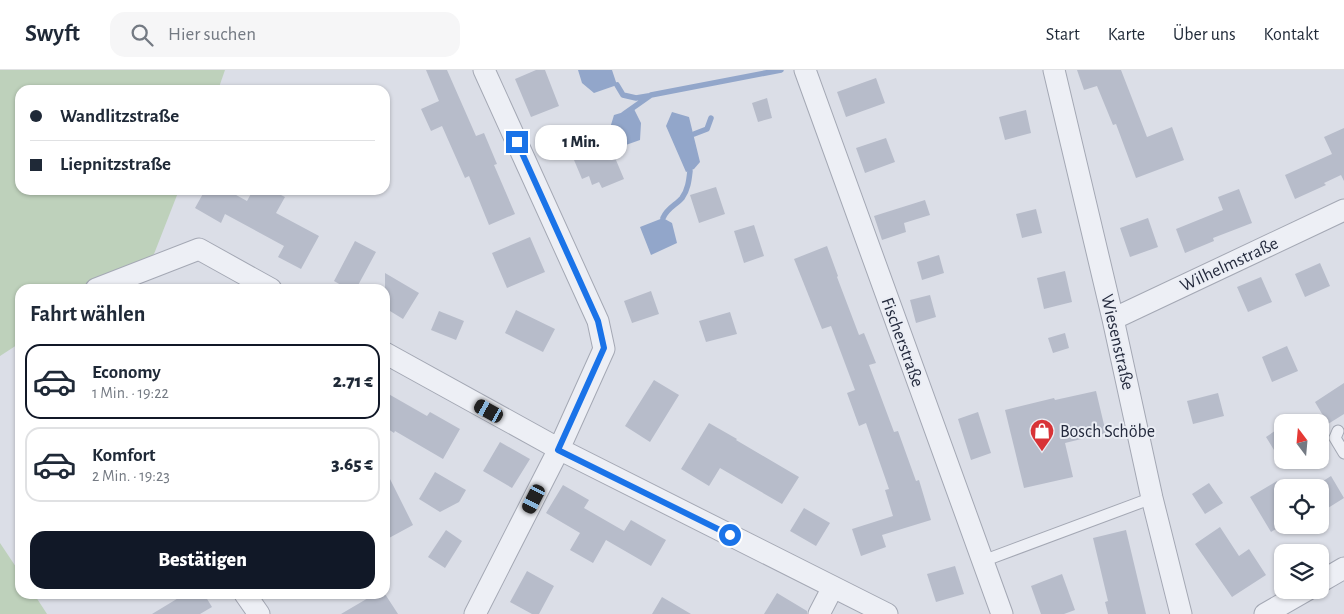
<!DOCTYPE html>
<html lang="de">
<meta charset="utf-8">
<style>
:root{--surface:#fff;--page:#f6f6f7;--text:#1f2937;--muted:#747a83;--line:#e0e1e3;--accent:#111827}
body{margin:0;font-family:"Alegreya Sans",sans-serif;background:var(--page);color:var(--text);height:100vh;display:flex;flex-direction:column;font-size:19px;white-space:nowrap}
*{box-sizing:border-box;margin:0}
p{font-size:16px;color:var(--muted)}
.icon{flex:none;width:28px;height:28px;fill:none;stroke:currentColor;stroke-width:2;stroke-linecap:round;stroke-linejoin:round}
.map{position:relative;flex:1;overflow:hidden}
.sheet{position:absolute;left:15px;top:214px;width:375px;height:315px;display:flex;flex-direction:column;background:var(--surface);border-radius:15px;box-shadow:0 1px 4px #0004}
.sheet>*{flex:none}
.banner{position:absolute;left:15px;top:15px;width:375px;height:110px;border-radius:15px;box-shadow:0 1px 4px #0004;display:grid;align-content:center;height:110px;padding:0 15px;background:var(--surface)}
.needle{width:32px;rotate:344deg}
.fabs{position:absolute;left:1274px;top:344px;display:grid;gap:10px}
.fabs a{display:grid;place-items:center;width:55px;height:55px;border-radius:10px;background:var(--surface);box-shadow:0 1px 4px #0004;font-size:25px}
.end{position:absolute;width:22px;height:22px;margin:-11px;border:6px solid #1a73e8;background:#fff;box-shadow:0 0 0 2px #fff}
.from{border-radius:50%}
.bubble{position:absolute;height:35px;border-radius:15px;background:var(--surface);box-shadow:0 1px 4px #0004;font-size:16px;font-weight:800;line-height:35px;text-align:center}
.car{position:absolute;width:15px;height:30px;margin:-15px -8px;border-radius:6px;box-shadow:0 0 4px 1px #0007;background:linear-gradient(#222 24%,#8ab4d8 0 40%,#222 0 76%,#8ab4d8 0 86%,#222 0)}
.banner b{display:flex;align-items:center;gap:18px;height:48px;font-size:19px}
.banner b+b{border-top:1px solid var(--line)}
.banner i{width:12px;height:12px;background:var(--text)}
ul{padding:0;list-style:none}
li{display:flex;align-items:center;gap:15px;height:75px;margin:0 10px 8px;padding:0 5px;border:2px solid var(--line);border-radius:15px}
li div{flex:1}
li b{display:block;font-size:19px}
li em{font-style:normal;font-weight:800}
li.on{border-color:var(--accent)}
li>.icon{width:45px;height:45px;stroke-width:1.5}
h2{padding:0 15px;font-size:22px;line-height:60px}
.action{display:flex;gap:10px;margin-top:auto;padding:10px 15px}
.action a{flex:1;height:58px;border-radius:15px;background:var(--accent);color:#fff;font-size:20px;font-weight:800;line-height:58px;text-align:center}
header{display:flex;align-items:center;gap:30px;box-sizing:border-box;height:70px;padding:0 25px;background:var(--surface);border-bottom:1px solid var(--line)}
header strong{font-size:24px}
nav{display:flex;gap:28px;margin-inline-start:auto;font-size:18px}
.search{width:350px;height:45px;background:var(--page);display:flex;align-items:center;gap:12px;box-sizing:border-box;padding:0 18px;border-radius:15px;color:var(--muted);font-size:19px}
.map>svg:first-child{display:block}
.green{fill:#bed1bb}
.water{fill:#92a6ca}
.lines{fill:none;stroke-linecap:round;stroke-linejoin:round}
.stream{stroke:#92a6ca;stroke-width:5.5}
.building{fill:#b7bcca}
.lane-casing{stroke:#a4a8b4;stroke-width:13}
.street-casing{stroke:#a4a8b4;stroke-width:23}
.lane{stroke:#edeff5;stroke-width:11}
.street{stroke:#edeff5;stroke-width:21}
.route{stroke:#1a73e8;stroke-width:6}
.labels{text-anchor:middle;stroke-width:4;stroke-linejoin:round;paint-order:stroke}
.street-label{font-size:18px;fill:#242a3d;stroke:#eaedf4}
.poi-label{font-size:18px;fill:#242a3d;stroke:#eaedf4;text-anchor:start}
</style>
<header>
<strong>Swyft</strong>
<div class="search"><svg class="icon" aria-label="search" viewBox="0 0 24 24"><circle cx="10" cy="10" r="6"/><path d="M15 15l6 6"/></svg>Hier suchen</div>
<nav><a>Start</a><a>Karte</a><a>Über uns</a><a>Kontakt</a></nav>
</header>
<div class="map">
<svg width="1344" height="544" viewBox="0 0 1344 544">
<rect width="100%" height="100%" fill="#dbdee7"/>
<path class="green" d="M0,0H225L218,20H20V120H179L154,184L102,219H20V273L0,286Z
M0,473L20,503V524H34L47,544H0Z"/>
<path class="water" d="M578,0H612L617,15L594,23L582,13Z
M634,39L641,53L640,70L623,76L613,70L610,58L614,45Z
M672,42L689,47L700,92L694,99L686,102L666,56Z
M663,148L672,153L677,173L651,185L640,157Z"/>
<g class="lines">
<path class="stream" d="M617,15L623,25L636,28L648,26
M624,44L651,25L781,0
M694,64L707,59L711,48
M663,148C667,138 676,135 682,128C688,120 689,110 690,101"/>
</g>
<path class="building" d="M426,0H447L476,66L484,63L497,94L494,95L515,144L489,155L469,106L465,108L442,56L431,61L421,39L439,31Z
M536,0H545L559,36L531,47L515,9Z
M1077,0H1121L1147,67L1172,57L1184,90L1136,108L1116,54L1113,55L1097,16L1084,20Z
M876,8L885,33L846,47L837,22Z
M767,28L772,48L758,52L752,33Z
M1026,40L1031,63L1005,70L999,47Z
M1344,58V111L1341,105L1324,113L1326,115L1295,129L1285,105L1332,84L1324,67Z
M886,68L895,92L865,103L856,78Z
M600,80L603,87L613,83L624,109L602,118L599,112L592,115L589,106L582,109L574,90Z
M716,117L725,144L699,153L690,125Z
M1239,119L1252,153L1213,168L1214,171L1185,183L1176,159L1223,140L1218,127Z
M205,120H227L247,131L253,120H271L285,127L276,143L319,166L301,199L278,187L284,176L225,144L221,153L195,138Z
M925,130L930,145L904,153L906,162L882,170L874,146Z
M1036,139L1042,163L1022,168L1016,144Z
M1148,148L1158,177L1130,187L1120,158Z
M754,155L764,186L744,193L734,161Z
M530,167L545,202L507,218L492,183Z
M355,171L376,182L356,219H348L334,211Z
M827,176L838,206L837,207L859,265L864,263L876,293L869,295L894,362L898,361L916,411L919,410L931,450L882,465L886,477L861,486L852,459L893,446L885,420L889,419L866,353L859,356L847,323L855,320L831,256L822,259L794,189Z
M939,185L944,203L922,210L917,192Z
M1320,193L1330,216L1305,227L1295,204Z
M1065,201L1072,232L1044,239L1037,208Z
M385,203L419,223L403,249L385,238Z
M1261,207L1272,232L1248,242L1237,217Z
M651,221L659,244L632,253L624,231Z
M930,225L936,247L916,253L910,230Z
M516,240L555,259L543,282L505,263Z
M439,241L464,251L456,270L431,260Z
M730,242L737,264L706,272L699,251Z
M1065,263L1069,278L1053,283L1048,268Z
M1287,276L1298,301L1272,312L1262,287Z
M654,310L679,325L650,372L625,356Z
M1344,313V344L1328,354L1315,332Z
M1096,321L1106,363L1065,373L1073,407L1024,418L1005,340L1054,328L1055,330Z
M385,322L427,346L430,342L460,359L443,389L395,361L394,363L385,357Z
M1218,323L1224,346L1193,354L1187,331Z
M978,342L991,383L971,390L958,349Z
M709,353L737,369L736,370L799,407L782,434L720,398L709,416L681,399Z
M1282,356V393L1266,367Z
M500,372L530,389L512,418L483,401Z
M385,399L413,455L389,468L385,459Z
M435,402L466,420L459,432L440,442L419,429Z
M1331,406L1344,428L1320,443V413Z
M1277,411L1282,421V455L1271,462L1250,427Z
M1209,413L1223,433L1205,444L1192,424Z
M563,415L589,430L584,438L624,461L631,450L666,470L651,496L606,470L593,493L570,480L580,463L546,443Z
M804,438L830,453L816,476L790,461Z
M1220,457L1239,486L1249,479L1266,505L1232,527L1195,474Z
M446,460L462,471L445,498L428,487Z
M1126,460L1146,544H1108L1105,532L1108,531L1093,468Z
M955,496L964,524L936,532L927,504Z
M527,501L554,516L539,544H532L510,532Z
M1062,504L1075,540L1064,544H1041L1031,516Z
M777,523L807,541V544H764Z
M185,524H204L212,537L200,544H152Z
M375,524H385L398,544H341Z
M662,527L691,544H652Z"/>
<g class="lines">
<defs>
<path id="lane" d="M1338,361L1335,368L1344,383
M983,491L1152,428"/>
<path id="street" d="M805,0L1002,544
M1054,0L1113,249L1152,428L1181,544
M96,219L199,179L271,219
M1113,249L1344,140
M385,283L559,379L887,544
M1320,512L1344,498
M245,524L259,544
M475,544L559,379L604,279L598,251L484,0
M819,544L833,517
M1265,544L1307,520"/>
</defs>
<use href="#lane" class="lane-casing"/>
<use href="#street" class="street-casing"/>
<use href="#lane" class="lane"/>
<use href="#street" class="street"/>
</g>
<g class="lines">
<path class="route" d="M517,72L598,251L604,278L558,380L730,465"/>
</g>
<defs>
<symbol id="shop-pin" viewBox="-11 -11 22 30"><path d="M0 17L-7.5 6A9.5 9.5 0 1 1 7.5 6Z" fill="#d83337" stroke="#eaedf4"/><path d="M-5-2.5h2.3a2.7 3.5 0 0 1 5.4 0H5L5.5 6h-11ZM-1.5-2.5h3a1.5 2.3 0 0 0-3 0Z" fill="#fff"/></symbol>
</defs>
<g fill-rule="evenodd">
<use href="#shop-pin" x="1028" y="347" width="28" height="38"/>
</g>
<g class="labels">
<g class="street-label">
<text transform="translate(1229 194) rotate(-25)" y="6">Wilhelmstraße</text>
<text transform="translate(903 272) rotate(70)" y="6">Fischerstraße</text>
<text transform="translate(1118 272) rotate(77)" y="6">Wiesenstraße</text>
</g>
<g class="poi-label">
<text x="1060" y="367">Bosch Schöbe</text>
</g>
</g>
</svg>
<div class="fabs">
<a><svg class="needle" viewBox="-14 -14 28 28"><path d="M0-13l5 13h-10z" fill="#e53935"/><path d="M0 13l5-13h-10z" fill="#747a83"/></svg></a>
<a><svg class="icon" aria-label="locate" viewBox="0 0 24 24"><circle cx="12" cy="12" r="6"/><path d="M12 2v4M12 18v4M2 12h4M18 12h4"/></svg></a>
<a><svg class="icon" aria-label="layers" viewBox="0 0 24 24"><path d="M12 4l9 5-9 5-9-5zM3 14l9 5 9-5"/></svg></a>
</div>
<i class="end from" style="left:730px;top:465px"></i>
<i class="end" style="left:517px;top:72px"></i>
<div class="bubble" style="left:535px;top:55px;width:92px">1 Min.</div>
<i class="car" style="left:489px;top:341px;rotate:299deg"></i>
<i class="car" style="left:534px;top:429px;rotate:207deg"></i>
<div class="banner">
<b><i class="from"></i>Wandlitzstraße</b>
<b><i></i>Liepnitzstraße</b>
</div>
<section class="sheet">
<h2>Fahrt wählen</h2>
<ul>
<li class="on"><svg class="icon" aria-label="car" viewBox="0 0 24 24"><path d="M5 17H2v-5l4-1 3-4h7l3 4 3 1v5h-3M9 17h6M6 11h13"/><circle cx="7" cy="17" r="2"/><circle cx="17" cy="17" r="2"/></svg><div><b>Economy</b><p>1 Min. · 19:22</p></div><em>2.71 €</em></li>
<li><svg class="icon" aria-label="car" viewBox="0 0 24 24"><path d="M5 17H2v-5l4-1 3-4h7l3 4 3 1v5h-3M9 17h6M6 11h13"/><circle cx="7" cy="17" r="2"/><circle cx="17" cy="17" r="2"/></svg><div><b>Komfort</b><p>2 Min. · 19:23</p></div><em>3.65 €</em></li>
</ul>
<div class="action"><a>Bestätigen</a></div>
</section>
</div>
